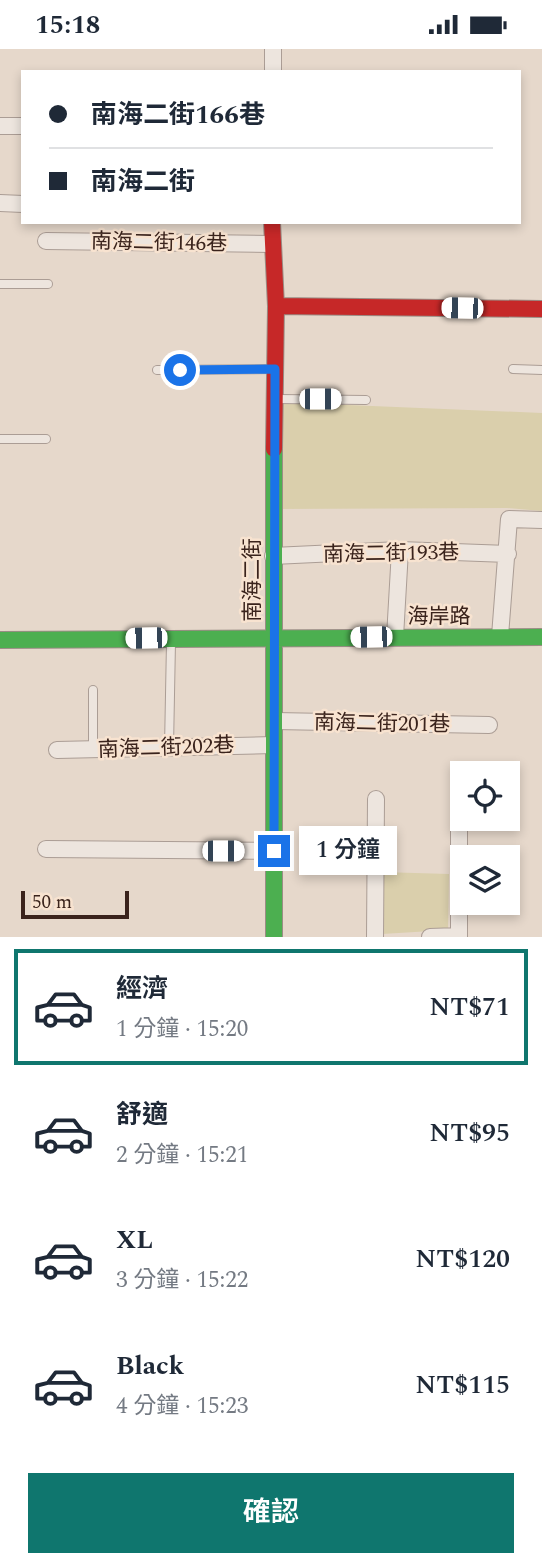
<!DOCTYPE html>
<html lang="zh-TW">
<meta charset="utf-8">
<style>
:root{--surface:#fff;--page:#f2f2f3;--text:#1f2937;--muted:#747a83;--line:#e0e1e3;--accent:#0f766e}
body{margin:0;font-family:Spectral,"Noto Sans TC",serif;background:var(--page);color:var(--text);height:100vh;display:flex;flex-direction:column;font-size:26px;white-space:nowrap}
*{box-sizing:border-box;margin:0}
p{font-size:23px;color:var(--muted)}
.icon{flex:none;width:38px;height:38px;fill:none;stroke:currentColor;stroke-width:2;stroke-linecap:round;stroke-linejoin:round}
.map{position:relative;height:888px;overflow:hidden}
.side{display:flex;flex-direction:column;background:var(--surface);flex:1}
.side>*{flex:none}
.top-card{position:absolute;left:21px;top:21px;width:500px;height:154px;border-radius:0px;box-shadow:0 4px 10px #0003;display:grid;align-content:center;height:154px;padding:0 28px;background:var(--surface)}
.fabs{position:absolute;left:450px;top:712px;display:grid;gap:14px}
.fabs a{display:grid;place-items:center;width:70px;height:70px;border-radius:0px;background:var(--surface);box-shadow:0 4px 10px #0003;font-size:35px}
.scale{position:absolute;left:21px;bottom:18px;width:108px;box-sizing:border-box;padding-left:7px;border:4px solid #3a231c;border-top:0;font-size:19px;line-height:24px;white-space:nowrap;color:#3a231c;-webkit-text-stroke:5px #f8e3d0;paint-order:stroke}
.end{position:absolute;width:32px;height:32px;margin:-16px;border:9px solid #1a73e8;background:#fff;box-shadow:0 0 0 4px #fff}
.from{border-radius:50%}
.bubble{position:absolute;height:49px;border-radius:0px;background:var(--surface);box-shadow:0 4px 10px #0003;font-size:23px;font-weight:600;line-height:49px;text-align:center}
.car{position:absolute;width:21px;height:42px;margin:-21px -10px;border-radius:9px;box-shadow:0 0 5px 2px #0007;background:linear-gradient(#fff 24%,#345 0 40%,#fff 0 76%,#345 0 86%,#fff 0)}
.top-card b{display:flex;align-items:center;gap:24px;height:66px;font-size:26px}
.top-card b+b{border-top:2px solid var(--line)}
.top-card i{width:18px;height:18px;background:var(--text)}
ul{padding:12px 0 0;list-style:none}
li{display:flex;align-items:center;gap:21px;height:116px;margin:0 14px 10px;padding:0 14px;border:4px solid transparent;border-radius:0px}
li div{flex:1}
li b{display:block;font-size:26px}
li em{font-style:normal;font-weight:600}
li.on{border-color:var(--accent)}
li>.icon{width:63px;height:63px;stroke-width:1.5}
.primary-button{display:flex;gap:14px;margin-top:auto;padding:14px 28px}
.primary-button a{flex:1;height:80px;border-radius:0px;background:var(--accent);color:#fff;font-size:28px;font-weight:600;line-height:80px;text-align:center}
.status{display:flex;justify-content:space-between;align-items:center;height:49px;padding:0 35px;background:var(--surface);direction:ltr}
.status svg{height:19px;fill:currentColor}
.map>svg:first-child{display:block}
.green{fill:#dacfac}
.lines{fill:none;stroke-linecap:round;stroke-linejoin:round}
.lane-casing{stroke:#ab9d95;stroke-width:10}
.street-casing{stroke:#ab9d95;stroke-width:18}
.fast-casing{stroke:#9a8d85;stroke-width:18}
.jam-casing{stroke:#9a8d85;stroke-width:18}
.lane{stroke:#ede5de;stroke-width:8}
.street{stroke:#ede5de;stroke-width:16}
.fast{stroke:#4caf50;stroke-width:16}
.jam{stroke:#c62828;stroke-width:16}
.route{stroke:#1a73e8;stroke-width:9}
.labels{text-anchor:middle;stroke-width:5;stroke-linejoin:round;paint-order:stroke}
.street-label{font-size:21px;fill:#3a231c;stroke:#f8e3d0}
</style>
<div class="status"><b>15:18</b><svg viewBox="0 0 49 12"><path d="M0 12V9h3v3zM5 12V6h3v6zM10 12V3h3v9zM15 12V0h3v12zM26 1h20v11H26zM47 4h2v5h-2z"/></svg></div>
<div class="map">
<svg width="542" height="888" viewBox="0 0 542 888">
<rect width="100%" height="100%" fill="#e6d8cb"/>
<path class="green" d="M276,353L542,364V462L507,459L274,460Z
M381,823L449,825L448,881L382,885Z"/>
<g class="lines">
<defs>
<path id="lane" d="M0,235H48
M513,320L542,321
M157,321L272,320
M278,350L366,351
M0,390H46
M93,641V700
M169,698L171,593"/>
<path id="street" d="M273,23V0
M0,77H23
M0,154L23,155
M46,192L272,195
M273,507L400,501L508,505
M500,587L509,470L542,471
M395,588L400,501
M275,672L489,676
M57,701L274,696
M46,800L274,802
M375,888L376,750
M430,888L459,887V741"/>
<path id="fast" d="M0,591L542,588
M274,888V400"/>
<path id="jam" d="M272,173L276,257L274,400
M276,257L542,260"/>
</defs>
<use href="#lane" class="lane-casing"/>
<use href="#street" class="street-casing"/>
<use href="#fast" class="fast-casing"/>
<use href="#jam" class="jam-casing"/>
<use href="#lane" class="lane"/>
<use href="#street" class="street"/>
<use href="#fast" class="fast"/>
<use href="#jam" class="jam"/>
</g>
<g class="lines">
<path class="route" d="M180,321L275,320L274,802"/>
</g>
<g class="labels">
<g class="street-label">
<text transform="translate(159 193) rotate(1)" y="7">南海二街146巷</text>
<text transform="translate(391 504) rotate(-1)" y="7">南海二街193巷</text>
<text transform="translate(252 531) rotate(-90)" y="7">南海二街</text>
<text x="439" y="574">海岸路</text>
<text transform="translate(382 674) rotate(1)" y="7">南海二街201巷</text>
<text transform="translate(166 698) rotate(-2)" y="7">南海二街202巷</text>
</g>
</g>
</svg>
<div class="fabs">
<a><svg class="icon" aria-label="locate" viewBox="0 0 24 24"><circle cx="12" cy="12" r="6"/><path d="M12 2v4M12 18v4M2 12h4M18 12h4"/></svg></a>
<a><svg class="icon" aria-label="layers" viewBox="0 0 24 24"><path d="M12 4l9 5-9 5-9-5zM3 14l9 5 9-5"/></svg></a>
</div>
<div class="scale">50 m</div>
<i class="end from" style="left:180px;top:321px"></i>
<i class="end" style="left:274px;top:802px"></i>
<div class="bubble" style="left:299px;top:777px;width:98px">1 分鐘</div>
<i class="car" style="left:462px;top:259px;rotate:271deg"></i>
<i class="car" style="left:320px;top:350px;rotate:90deg"></i>
<i class="car" style="left:371px;top:588px;rotate:269deg"></i>
<i class="car" style="left:146px;top:589px;rotate:269deg"></i>
<i class="car" style="left:223px;top:802px;rotate:90deg"></i>
<div class="top-card">
<b><i class="from"></i>南海二街166巷</b>
<b><i></i>南海二街</b>
</div>
</div>
<section class="side">
<ul>
<li class="on"><svg class="icon" aria-label="car" viewBox="0 0 24 24"><path d="M5 17H2v-5l4-1 3-4h7l3 4 3 1v5h-3M9 17h6M6 11h13"/><circle cx="7" cy="17" r="2"/><circle cx="17" cy="17" r="2"/></svg><div><b>經濟</b><p>1 分鐘 · 15:20</p></div><em>NT$71</em></li>
<li><svg class="icon" aria-label="car" viewBox="0 0 24 24"><path d="M5 17H2v-5l4-1 3-4h7l3 4 3 1v5h-3M9 17h6M6 11h13"/><circle cx="7" cy="17" r="2"/><circle cx="17" cy="17" r="2"/></svg><div><b>舒適</b><p>2 分鐘 · 15:21</p></div><em>NT$95</em></li>
<li><svg class="icon" aria-label="car" viewBox="0 0 24 24"><path d="M5 17H2v-5l4-1 3-4h7l3 4 3 1v5h-3M9 17h6M6 11h13"/><circle cx="7" cy="17" r="2"/><circle cx="17" cy="17" r="2"/></svg><div><b>XL</b><p>3 分鐘 · 15:22</p></div><em>NT$120</em></li>
<li><svg class="icon" aria-label="car" viewBox="0 0 24 24"><path d="M5 17H2v-5l4-1 3-4h7l3 4 3 1v5h-3M9 17h6M6 11h13"/><circle cx="7" cy="17" r="2"/><circle cx="17" cy="17" r="2"/></svg><div><b>Black</b><p>4 分鐘 · 15:23</p></div><em>NT$115</em></li>
</ul>
<div class="primary-button"><a>確認</a></div>
</section>
